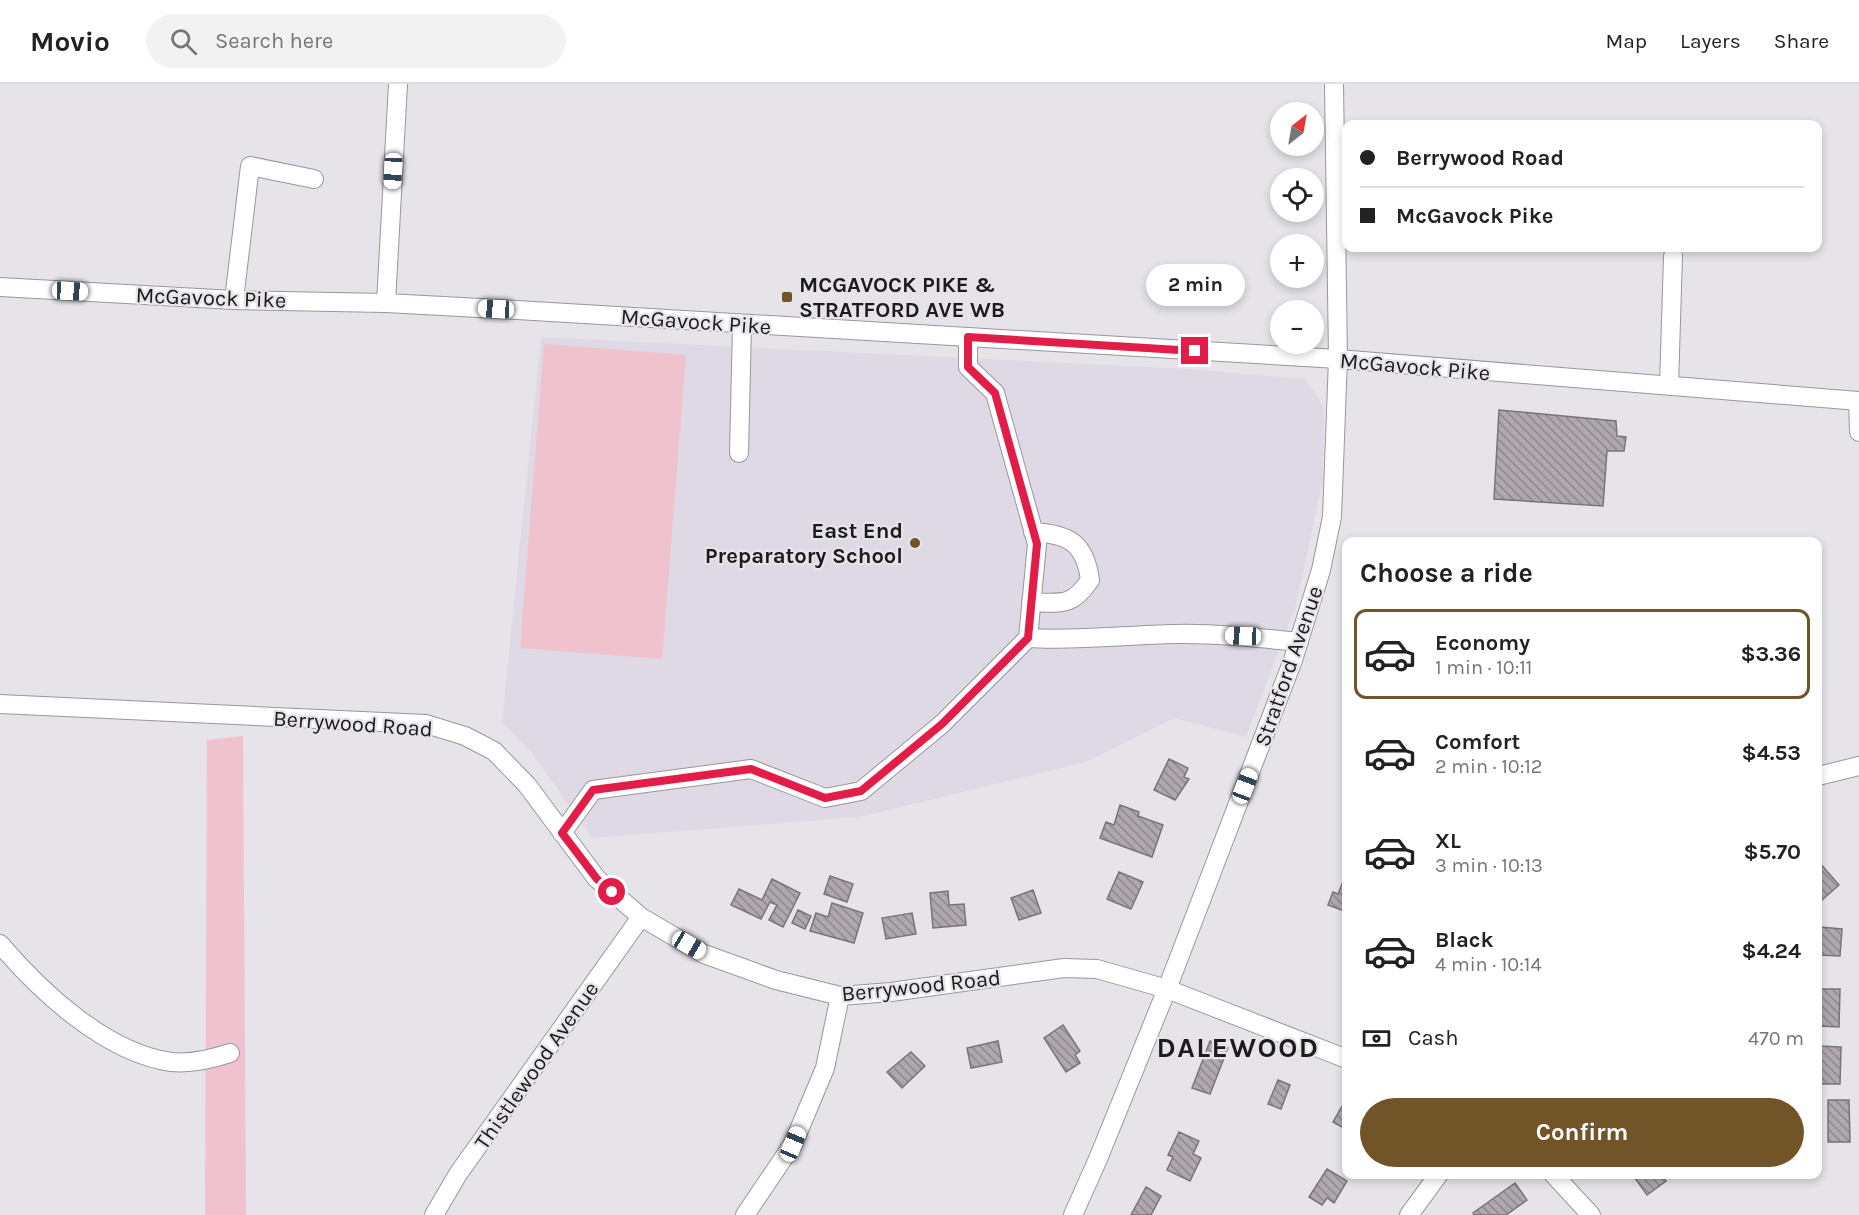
<!DOCTYPE html>
<meta charset="utf-8">
<style>
:root{--surface:#fff;--page:#f2f2f2;--text:#222;--muted:#767676;--line:#e0e0e0;--accent:#715528}
body{margin:0;font-family:Karla,sans-serif;background:var(--page);color:var(--text);height:100vh;display:flex;flex-direction:column;font-size:22px;white-space:nowrap}
*{box-sizing:border-box;margin:0}
p{font-size:20px;color:var(--muted)}
.icon{flex:none;width:33px;height:33px;fill:none;stroke:currentColor;stroke-width:2;stroke-linecap:round;stroke-linejoin:round}
.map{position:relative;flex:1;overflow:hidden}
.panel{position:absolute;left:1342px;top:453px;width:480px;height:642px;display:flex;flex-direction:column;background:var(--surface);border-radius:12px;box-shadow:0 3px 9px #0003}
.panel>*{flex:none}
.hud{position:absolute;left:1342px;top:36px;width:480px;height:132px;border-radius:12px;box-shadow:0 3px 9px #0003;display:grid;align-content:center;height:132px;padding:0 18px;background:var(--surface)}
.needle{width:39px;rotate:31deg}
.buttons{position:absolute;left:1270px;top:18px;display:grid;gap:12px}
.buttons a{display:grid;place-items:center;width:54px;height:54px;border-radius:50%;background:var(--surface);box-shadow:0 3px 9px #0003;font-size:30px}
.end{position:absolute;width:27px;height:27px;margin:-14px;border:8px solid #e11d48;background:#fff;box-shadow:0 0 0 3px #fff}
.from{border-radius:50%}
.bubble{position:absolute;height:42px;border-radius:21px;background:var(--surface);box-shadow:0 3px 9px #0003;font-size:20px;font-weight:700;line-height:42px;text-align:center}
.car{position:absolute;width:18px;height:36px;margin:-18px -9px;border-radius:8px;box-shadow:0 0 4px 2px #0007;background:linear-gradient(#fff 24%,#345 0 40%,#fff 0 76%,#345 0 86%,#fff 0)}
.hud b{display:flex;align-items:center;gap:21px;height:57px;font-size:22px}
.hud b+b{border-top:2px solid var(--line)}
.hud i{width:15px;height:15px;background:var(--text)}
ul{padding:0;list-style:none}
li{display:flex;align-items:center;gap:18px;height:90px;margin:0 12px 9px;padding:0 6px;border:3px solid transparent;border-radius:12px}
li div{flex:1}
li b{display:block;font-size:22px}
li em{font-style:normal;font-weight:700}
li.active{border-color:var(--accent)}
li>.icon{width:54px;height:54px;stroke-width:1.5}
h2{padding:0 18px;font-size:27px;line-height:72px}
.pay{display:flex;align-items:center;gap:15px;height:66px;padding:0 18px;font-size:22px}
.pay p{margin-inline-start:auto}
.primary-button{display:flex;gap:12px;margin-top:auto;padding:12px 18px}
.primary-button a{flex:1;height:69px;border-radius:36px;background:var(--accent);color:#fff;font-size:24px;font-weight:700;line-height:69px;text-align:center}
header{display:flex;align-items:center;gap:36px;box-sizing:border-box;height:84px;padding:0 30px;background:var(--surface);border-bottom:2px solid var(--line)}
header strong{font-size:28px}
nav{display:flex;gap:33px;margin-inline-start:auto;font-size:21px}
.search{width:420px;height:54px;background:var(--page);display:flex;align-items:center;gap:15px;box-sizing:border-box;padding:0 21px;border-radius:33px;color:var(--muted);font-size:22px}
.map>svg:first-child{display:block}
.built{fill:#dfd8e5}
.grass{fill:#efc2ce}
.building{fill:url(#building-back-hatch);stroke:#7a7479;stroke-width:1.5}
.lines{fill:none;stroke-linecap:round;stroke-linejoin:round}
.minor-casing{stroke:#99969c;stroke-width:20}
.minor{stroke:#fff;stroke-width:18}
.route{stroke:#e11d48;stroke-width:8}
.poi-dot{fill:#715528;stroke:#e6e3e9;stroke-width:2}
.labels{text-anchor:middle;stroke-width:4.5;stroke-linejoin:round;paint-order:stroke}
.poi-label{font-size:22px;font-weight:bold;fill:#1b1a1c;stroke:#e6e3e9;text-anchor:start}
.street-label{font-size:22px;fill:#1b1a1c;stroke:#e6e3e9}
.district-label{font-size:28px;font-weight:bold;letter-spacing:1.5px;fill:#1b1a1c;stroke:#e6e3e9}
</style>
<header>
<strong>Movio</strong>
<div class="search"><svg class="icon" aria-label="search" viewBox="0 0 24 24"><circle cx="10" cy="10" r="6"/><path d="M15 15l6 6"/></svg>Search here</div>
<nav><a>Map</a><a>Layers</a><a>Share</a></nav>
</header>
<div class="map">
<svg width="1859" height="1131" viewBox="0 0 1859 1131">
<defs>
<pattern id="building-back-hatch" width="6" height="6" patternUnits="userSpaceOnUse" patternTransform="scale(1.5)"><rect width="6" height="6" fill="#aea8ad"/><path d="M-1 5l2 2M0 0l6 6M5-1l2 2" fill="none" stroke="#8d888c"/></pattern>
</defs>
<rect width="100%" height="100%" fill="#e6e3e9"/>
<path class="built" d="M541,253L1188,285L1305,295L1324,323L1323,396L1296,521L1246,653L1174,634L1086,678L859,733L592,754L532,669L502,638Z"/>
<path class="grass" d="M544,260L686,271L662,575L520,564Z
M243,652L246,1131H205L207,656Z"/>
<path class="building" d="M1499,326L1616,337L1617,352L1626,353L1624,367H1607L1603,422L1494,415Z
M1169,675L1188,684L1184,693L1189,695L1175,716L1154,706Z
M1120,721L1139,728L1138,732L1163,741L1152,773L1100,754L1106,738L1114,741Z
M1818,777L1839,801L1822,816L1818,811Z
M1119,788L1143,798L1131,825L1107,815Z
M830,792L853,800L847,818L824,810Z
M1345,793L1347,794V828L1328,821L1333,808L1338,810Z
M772,795L800,809L783,843L769,836L777,821L770,818L761,835L731,821L739,805L762,816Z
M1033,806L1041,829L1019,836L1011,814Z
M948,807L949,821L964,820L966,841L933,844L930,809Z
M832,819L863,829L854,859L810,847L816,829L828,833Z
M798,826L811,832L805,845L792,839Z
M912,829L916,850L886,855L882,834Z
M1820,843L1842,845L1840,872L1818,871Z
M1819,905H1840L1839,943L1819,942Z
M1063,941L1080,967L1075,971L1080,979L1066,988L1044,954Z
M998,957L1002,978L971,984L967,964Z
M1210,957L1228,964L1210,1010L1192,1004Z
M1818,962L1841,963L1840,1000H1818Z
M911,968L925,982L902,1004L887,988Z
M1278,996L1290,1001L1281,1025L1268,1020Z
M1828,1016H1849L1850,1058H1828Z
M1345,1017L1347,1019V1046L1333,1038Z
M1179,1048L1199,1057L1193,1070L1201,1074L1190,1097L1167,1086L1173,1073L1168,1071Z
M1327,1085L1347,1097L1334,1119L1327,1114L1322,1121L1309,1113Z
M1632,1090H1661L1666,1097L1647,1111Z
M1515,1099L1527,1116L1506,1131H1474L1473,1129Z
M1146,1103L1161,1112L1151,1131H1131Z"/>
<g class="lines">
<defs>
<path id="minor" d="M0,203L234,216L386,219L517,226L1338,275L1859,317
M234,216L250,82L314,95
M386,219L398,0
M968,253V283L995,309L1037,460L1028,554C1077,557 1126,551 1175,550C1217,549 1258,554 1299,558
M1669,302L1673,172
M1858,317L1859,348
M739,369L742,241
M1031,518C1061,519 1072,523 1090,496C1085,459 1069,450 1033,448
M0,620L426,640L465,652L494,667L527,701L597,795L641,833L704,870L776,896L840,912L891,908L1064,884L1097,885L1167,905L1347,975
M1818,692L1859,682
M562,749L593,706L751,685L825,714L861,707L942,640L1028,554
M0,860C41,908 106,969 171,978C191,980 212,975 230,969
M1553,1090L1591,1131
M434,1131L458,1090L641,833
M745,1131L793,1060L825,984L840,912
M1073,1131L1098,1075L1167,905L1293,576L1321,486L1332,433L1338,275L1334,0
M1409,1131L1439,1090"/>
</defs>
<use href="#minor" class="minor-casing"/>
<use href="#minor" class="minor"/>
</g>
<g class="lines">
<path class="route" d="M612,808L597,795L562,749L593,706L751,685L825,714L861,707L942,640L1028,554L1037,460L995,309L968,283V253L1195,267"/>
</g>
<g class="poi-dot">
<rect x="781" y="207" width="12" height="12" rx="3"/>
<circle cx="915" cy="459" r="6"/>
</g>
<g class="labels">
<g class="poi-label">
<text x="799" y="208">MCGAVOCK PIKE &amp;<tspan x="799" dy="25">STRATFORD AVE WB</tspan></text>
<text x="903" y="454" text-anchor="end">East End<tspan x="903" dy="25">Preparatory School</tspan></text>
</g>
<g class="street-label">
<text transform="translate(211 213) rotate(2)" y="8">McGavock Pike</text>
<text transform="translate(696 237) rotate(4)" y="8">McGavock Pike</text>
<text transform="translate(1415 282) rotate(5)" y="8">McGavock Pike</text>
<text transform="translate(1288 582) rotate(-71)" y="8">Stratford Avenue</text>
<text transform="translate(353 639) rotate(4)" y="8">Berrywood Road</text>
<text transform="translate(921 901) rotate(-6)" y="8">Berrywood Road</text>
<text transform="translate(536 981) rotate(-55)" y="8">Thistlewood Avenue</text>
</g>
<g class="district-label">
<text x="1238" y="973">DALEWOOD</text>
</g>
</g>
</svg>
<div class="buttons">
<a><svg class="needle" viewBox="-14 -14 28 28"><path d="M0-13l5 13h-10z" fill="#e53935"/><path d="M0 13l5-13h-10z" fill="#767676"/></svg></a>
<a><svg class="icon" aria-label="locate" viewBox="0 0 24 24"><circle cx="12" cy="12" r="6"/><path d="M12 2v4M12 18v4M2 12h4M18 12h4"/></svg></a>
<a>+</a>
<a>−</a>
</div>
<i class="end from" style="left:612px;top:808px"></i>
<i class="end" style="left:1195px;top:267px"></i>
<div class="bubble" style="left:1146px;top:180px;width:99px">2 min</div>
<i class="car" style="left:393px;top:87px;rotate:183deg"></i>
<i class="car" style="left:70px;top:207px;rotate:93deg"></i>
<i class="car" style="left:496px;top:225px;rotate:273deg"></i>
<i class="car" style="left:1243px;top:552px;rotate:272deg"></i>
<i class="car" style="left:1245px;top:702px;rotate:21deg"></i>
<i class="car" style="left:689px;top:861px;rotate:120deg"></i>
<i class="car" style="left:793px;top:1060px;rotate:23deg"></i>
<div class="hud">
<b><i class="from"></i>Berrywood Road</b>
<b><i></i>McGavock Pike</b>
</div>
<section class="panel">
<h2>Choose a ride</h2>
<ul>
<li class="active"><svg class="icon" aria-label="car" viewBox="0 0 24 24"><path d="M5 17H2v-5l4-1 3-4h7l3 4 3 1v5h-3M9 17h6M6 11h13"/><circle cx="7" cy="17" r="2"/><circle cx="17" cy="17" r="2"/></svg><div><b>Economy</b><p>1 min · 10:11</p></div><em>$3.36</em></li>
<li><svg class="icon" aria-label="car" viewBox="0 0 24 24"><path d="M5 17H2v-5l4-1 3-4h7l3 4 3 1v5h-3M9 17h6M6 11h13"/><circle cx="7" cy="17" r="2"/><circle cx="17" cy="17" r="2"/></svg><div><b>Comfort</b><p>2 min · 10:12</p></div><em>$4.53</em></li>
<li><svg class="icon" aria-label="car" viewBox="0 0 24 24"><path d="M5 17H2v-5l4-1 3-4h7l3 4 3 1v5h-3M9 17h6M6 11h13"/><circle cx="7" cy="17" r="2"/><circle cx="17" cy="17" r="2"/></svg><div><b>XL</b><p>3 min · 10:13</p></div><em>$5.70</em></li>
<li><svg class="icon" aria-label="car" viewBox="0 0 24 24"><path d="M5 17H2v-5l4-1 3-4h7l3 4 3 1v5h-3M9 17h6M6 11h13"/><circle cx="7" cy="17" r="2"/><circle cx="17" cy="17" r="2"/></svg><div><b>Black</b><p>4 min · 10:14</p></div><em>$4.24</em></li>
</ul>
<div class="pay"><svg class="icon" aria-label="cash" viewBox="0 0 24 24"><path d="M3 7h18v10H3z"/><circle cx="12" cy="12" r="2"/></svg>Cash<p>470 m</p></div>
<div class="primary-button"><a>Confirm</a></div>
</section>
</div>
